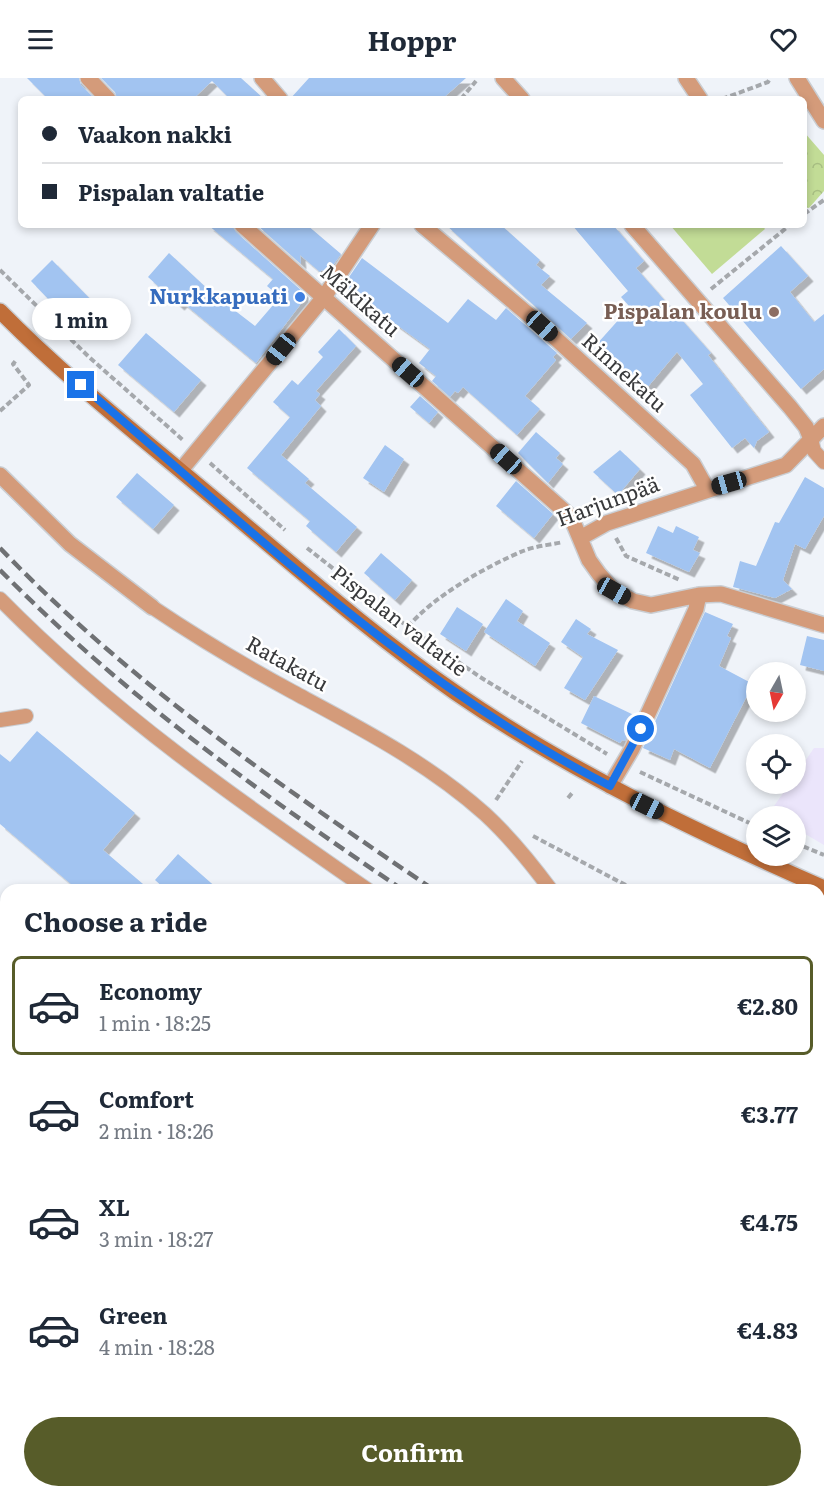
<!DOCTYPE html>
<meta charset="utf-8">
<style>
:root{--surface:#fff;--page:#f2f2f3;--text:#1f2937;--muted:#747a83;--line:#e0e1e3;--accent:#575c29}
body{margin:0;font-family:Literata,serif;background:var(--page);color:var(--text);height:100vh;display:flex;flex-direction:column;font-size:22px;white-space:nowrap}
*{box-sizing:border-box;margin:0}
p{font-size:20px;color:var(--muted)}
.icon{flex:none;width:33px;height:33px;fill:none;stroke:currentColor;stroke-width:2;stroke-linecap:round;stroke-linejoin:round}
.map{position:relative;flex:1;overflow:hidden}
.side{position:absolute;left:0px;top:806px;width:825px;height:614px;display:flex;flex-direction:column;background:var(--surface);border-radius:18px 18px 0 0;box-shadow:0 3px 9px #0003}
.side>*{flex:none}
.guide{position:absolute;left:18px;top:18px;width:789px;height:132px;border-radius:9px;box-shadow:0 3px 9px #0003;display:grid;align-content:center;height:132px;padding:0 24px;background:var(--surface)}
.needle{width:39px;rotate:189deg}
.controls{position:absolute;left:746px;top:584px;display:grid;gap:12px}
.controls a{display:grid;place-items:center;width:60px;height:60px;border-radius:50%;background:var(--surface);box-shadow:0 3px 9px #0003;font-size:30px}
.end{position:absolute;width:27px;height:27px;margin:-14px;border:8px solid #1a73e8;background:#fff;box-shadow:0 0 0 3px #fff}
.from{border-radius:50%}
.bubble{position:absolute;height:42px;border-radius:21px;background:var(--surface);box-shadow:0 3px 9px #0003;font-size:20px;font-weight:700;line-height:42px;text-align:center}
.car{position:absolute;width:18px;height:36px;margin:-18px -9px;border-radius:8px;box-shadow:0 0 4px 2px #0007;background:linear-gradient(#222 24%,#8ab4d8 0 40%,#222 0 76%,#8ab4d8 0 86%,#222 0)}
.guide b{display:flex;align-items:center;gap:21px;height:57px;font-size:22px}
.guide b+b{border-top:2px solid var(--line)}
.guide i{width:15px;height:15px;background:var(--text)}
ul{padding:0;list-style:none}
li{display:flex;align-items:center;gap:18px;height:99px;margin:0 12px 9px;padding:0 12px;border:3px solid transparent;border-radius:9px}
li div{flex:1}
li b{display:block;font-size:22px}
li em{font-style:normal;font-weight:700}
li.active{border-color:var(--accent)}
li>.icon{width:54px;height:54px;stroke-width:1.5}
h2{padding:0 24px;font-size:27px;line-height:72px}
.primary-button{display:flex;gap:12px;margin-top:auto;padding:12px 24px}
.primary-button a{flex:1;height:69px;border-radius:36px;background:var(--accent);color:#fff;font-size:24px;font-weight:700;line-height:69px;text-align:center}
header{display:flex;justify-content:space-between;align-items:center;height:78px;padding:0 24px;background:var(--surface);font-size:27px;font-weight:700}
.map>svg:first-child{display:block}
.commercial{fill:#ebe5fb}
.forest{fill:url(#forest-crowns)}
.pitch{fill:#c2dc96}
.water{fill:url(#water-rules)}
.building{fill:#a2c4f1;filter:url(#shadow)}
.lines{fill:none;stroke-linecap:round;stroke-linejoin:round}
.service-casing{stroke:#caced3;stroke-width:16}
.minor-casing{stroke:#caced3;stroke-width:18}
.secondary-casing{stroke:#caced3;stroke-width:18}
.trunk-casing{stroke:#caced3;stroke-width:20}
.path{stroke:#a5a8ac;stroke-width:4;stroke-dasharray:6 3;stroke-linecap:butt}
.service{stroke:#d49b7a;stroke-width:14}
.minor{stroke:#d49b7a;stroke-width:15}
.secondary{stroke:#c06e39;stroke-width:15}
.trunk{stroke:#944b16;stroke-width:16}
.tram{stroke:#6f7174;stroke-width:1.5}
.rail{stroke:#6f7174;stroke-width:4.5;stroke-dasharray:12 6;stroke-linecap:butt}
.route{stroke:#1a73e8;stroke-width:8}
.shop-dot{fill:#3f7fe0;stroke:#fff;stroke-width:2}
.education-dot{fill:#8d6e63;stroke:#fff;stroke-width:2}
.labels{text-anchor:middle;stroke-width:5;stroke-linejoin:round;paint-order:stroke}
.shop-label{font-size:21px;font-weight:bold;fill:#366cbe;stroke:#fff;text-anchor:end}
.street-label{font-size:21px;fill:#38393b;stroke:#fff}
.education-label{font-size:21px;font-weight:bold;fill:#785e54;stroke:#fff;text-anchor:end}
</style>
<header><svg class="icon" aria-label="menu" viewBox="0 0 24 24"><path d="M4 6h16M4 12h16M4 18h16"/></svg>Hoppr<svg class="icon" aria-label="heart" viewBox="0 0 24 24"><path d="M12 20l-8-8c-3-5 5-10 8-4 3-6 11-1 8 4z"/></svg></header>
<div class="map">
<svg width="824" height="1418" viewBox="0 0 824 1418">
<defs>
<pattern id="forest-crowns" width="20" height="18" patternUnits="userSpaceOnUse" patternTransform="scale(1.5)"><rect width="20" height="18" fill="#c2dc96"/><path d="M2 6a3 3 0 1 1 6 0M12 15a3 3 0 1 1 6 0" fill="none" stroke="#a7be82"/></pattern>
<pattern id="water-rules" width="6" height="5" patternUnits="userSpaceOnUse" patternTransform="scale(1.5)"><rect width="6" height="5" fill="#6e98e4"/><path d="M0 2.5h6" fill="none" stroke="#5b7dba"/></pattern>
<filter id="shadow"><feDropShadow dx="5.5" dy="5.5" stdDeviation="0" flood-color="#0004"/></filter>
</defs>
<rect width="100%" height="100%" fill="#eff3f9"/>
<path class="commercial" d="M814,670H824V767L795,750V738H776L770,734L790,705H795V698Z"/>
<path class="forest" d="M804,54L824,77V113L809,130L804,129Z"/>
<path class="pitch" d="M670,147H762L765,151L712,196Z"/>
<path class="water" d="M0,1363L6,1369V1413H49L55,1418H0Z"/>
<path class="building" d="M27,0H79L81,7L95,21H48Z
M101,0H241L264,21H230L212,3L193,21H117L115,14Z
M309,0H466L442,21H290Z
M208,147H232L236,154L303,214V223L256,285L182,224L179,227L148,199L169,175L212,215L255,248L280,219L267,208L273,201Z
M257,147H307L341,176L327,196L322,192L320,194L300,177L301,186Z
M446,147H501L540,182L536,187L550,198L541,207L587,245L571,261Z
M572,147H613L644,183L636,190L711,275L708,277L769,354L757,363L754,370L745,360L732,370L690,317L703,306L677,274L646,311L596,267L630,229L621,219L628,213Z
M781,168L808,198L790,214L814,244L824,236V291L801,311L723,220Z
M362,180L448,245L468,221L496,242L506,230L557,275L553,279L556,282L525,318L540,331L517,357L463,309L458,315L455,313L450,319L432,303L436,298L419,285L430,271L343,208Z
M52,182L98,229L76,250L31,203Z
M339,251L356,268L316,313L320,316L315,322L321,328L281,377L309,401L305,405L357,449L336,474L306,448L310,443L247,390L290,339L273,324L292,302L298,307L323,279L318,274Z
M146,255L201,302L174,334L118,287Z
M420,318L438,334L429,345L410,329Z
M536,354L560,375L556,380L563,386L548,405L518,375Z
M385,367L404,381L384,414L363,400Z
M620,372L640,391L618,417L593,394Z
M137,395L174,427L153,451L116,419Z
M805,399L824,410V438L805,471L795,466L783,502L792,511L775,520L733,509L740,483L756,488L775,444L779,445Z
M516,403L553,436L534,460L496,428Z
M658,448L673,455L676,448L699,459L693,472L700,475L689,494L646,475Z
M381,475L412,502L395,522L364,495Z
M506,521L523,533L517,543L550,565L535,588L484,554Z
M457,529L483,546L466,573L440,556Z
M705,534L733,546L727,558L731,560L719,588L753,606L710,690L674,671L670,682L643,670Z
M576,541L591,551L587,556L618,572L585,622L564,610L583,579L561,564Z
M807,558L824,562V593L800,587Z
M594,618L636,638L625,663L622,662L620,665L581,645Z
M37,653L135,735L103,772L150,812H78L0,746V676L10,684Z
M178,776L219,812H166L155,802Z"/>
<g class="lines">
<defs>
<path id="service" d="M811,361L814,373L824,384
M0,521C110,633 239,723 368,812
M152,529C198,560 245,588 293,614C360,650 428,685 485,736C510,759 531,785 551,812
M0,642L26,638
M819,1121L824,1125
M819,1186L824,1189"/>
<path id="minor" d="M88,0L108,21
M262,0L280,21
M503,0L522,21
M686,0L700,21
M797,0L824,43
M242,147L571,439L589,482L599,496L614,513L633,523L651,527L699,517L721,516L824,547
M422,147L542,248L693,386L707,411
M632,147L790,329L806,349L811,361
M181,392L324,219L372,147
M0,397L70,466L152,529
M582,459L607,445L786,387L824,348
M610,708L632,671L696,531L699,517
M0,934L6,939
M819,1035L824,1038
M0,1309L6,1315
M103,1413L109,1418
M618,1413L626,1418"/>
<path id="secondary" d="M0,233C64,298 136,355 206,414C288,482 368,554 456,615C571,694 697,754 824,810"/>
<path id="trunk" d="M0,1036L6,1041
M0,1108L6,1113
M411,1413L418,1418
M503,1413L510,1418"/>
</defs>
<use href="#service" class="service-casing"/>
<use href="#minor" class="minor-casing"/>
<use href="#secondary" class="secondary-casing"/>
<use href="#trunk" class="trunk-casing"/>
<path class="path" d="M461,21L476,3
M722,21L768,4L770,0
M804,136L824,122
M0,192L89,279L184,363
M711,211L790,147
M0,333L29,307L13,286L17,281
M210,385L285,452
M616,460L626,478L680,502
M307,470L408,549L480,599L607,676
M408,549C432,519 487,488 523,473C535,468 550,467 563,464
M640,694L756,748
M568,720L573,714
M496,722L522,683
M533,758L635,812
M795,765L824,777
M0,973L6,964
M0,994L6,999
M0,1195L6,1199
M169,1413L177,1418
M317,1413L325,1418"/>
<use href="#service" class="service"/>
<use href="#minor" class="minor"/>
<use href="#secondary" class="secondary"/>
<use href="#trunk" class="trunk"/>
<path class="tram" d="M0,966L6,971
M0,982L6,986
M562,1413L569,1418
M584,1413L592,1418"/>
<path class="rail" d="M0,470C128,604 281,708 434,812
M0,492C121,615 261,716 403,812
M819,1077L824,1080
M819,1096L824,1100"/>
</g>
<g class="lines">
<path class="route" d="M81,307C249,450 413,607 610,708L641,651"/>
</g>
<circle class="shop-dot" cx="300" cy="219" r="6"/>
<circle class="education-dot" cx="774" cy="234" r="6"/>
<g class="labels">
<g class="shop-label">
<text x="288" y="226">Nurkkapuati</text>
</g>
<g class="street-label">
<text transform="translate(360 223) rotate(41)" y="7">Mäkikatu</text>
<text transform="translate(624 295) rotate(42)" y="7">Rinnekatu</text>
<text transform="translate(608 424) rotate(-20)" y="7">Harjunpää</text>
<text transform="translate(399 543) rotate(38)" y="7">Pispalan valtatie</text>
<text transform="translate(287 586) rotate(29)" y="7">Ratakatu</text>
</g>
<g class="education-label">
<text x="762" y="241">Pispalan koulu</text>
</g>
</g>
</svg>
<div class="controls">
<a><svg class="needle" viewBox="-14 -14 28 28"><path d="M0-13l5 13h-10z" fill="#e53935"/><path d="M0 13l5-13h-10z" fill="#747a83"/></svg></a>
<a><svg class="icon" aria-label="locate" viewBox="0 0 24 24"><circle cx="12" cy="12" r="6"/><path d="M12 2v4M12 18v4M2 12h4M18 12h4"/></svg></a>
<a><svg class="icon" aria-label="layers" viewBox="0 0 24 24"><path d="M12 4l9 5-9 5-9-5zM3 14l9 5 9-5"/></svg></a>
</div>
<i class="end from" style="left:641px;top:651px"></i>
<i class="end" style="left:81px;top:307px"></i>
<div class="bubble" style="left:32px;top:220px;width:99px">1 min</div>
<i class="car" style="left:542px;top:248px;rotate:132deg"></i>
<i class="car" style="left:281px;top:271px;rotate:219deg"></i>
<i class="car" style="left:408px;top:294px;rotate:311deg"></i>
<i class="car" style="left:506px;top:381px;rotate:312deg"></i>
<i class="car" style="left:729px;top:405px;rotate:254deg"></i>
<i class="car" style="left:614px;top:513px;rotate:119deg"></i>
<i class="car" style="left:647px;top:728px;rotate:116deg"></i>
<div class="guide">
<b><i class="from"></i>Vaakon nakki</b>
<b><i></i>Pispalan valtatie</b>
</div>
<section class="side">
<h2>Choose a ride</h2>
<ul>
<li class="active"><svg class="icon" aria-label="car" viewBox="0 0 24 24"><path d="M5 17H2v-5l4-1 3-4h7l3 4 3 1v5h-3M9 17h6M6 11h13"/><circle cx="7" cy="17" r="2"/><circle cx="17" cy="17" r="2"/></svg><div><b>Economy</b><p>1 min · 18:25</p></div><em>€2.80</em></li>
<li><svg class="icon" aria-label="car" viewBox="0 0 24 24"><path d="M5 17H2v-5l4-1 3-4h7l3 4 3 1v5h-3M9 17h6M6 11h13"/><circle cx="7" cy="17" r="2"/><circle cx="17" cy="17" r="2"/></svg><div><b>Comfort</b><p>2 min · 18:26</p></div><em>€3.77</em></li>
<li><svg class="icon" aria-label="car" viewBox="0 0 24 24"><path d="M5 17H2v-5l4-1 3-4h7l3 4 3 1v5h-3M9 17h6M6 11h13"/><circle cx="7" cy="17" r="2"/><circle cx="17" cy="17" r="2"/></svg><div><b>XL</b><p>3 min · 18:27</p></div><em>€4.75</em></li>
<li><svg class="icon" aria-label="car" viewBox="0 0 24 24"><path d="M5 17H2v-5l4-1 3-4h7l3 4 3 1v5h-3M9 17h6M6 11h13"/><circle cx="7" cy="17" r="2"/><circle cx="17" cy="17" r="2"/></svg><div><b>Green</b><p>4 min · 18:28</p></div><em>€4.83</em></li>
</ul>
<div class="primary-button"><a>Confirm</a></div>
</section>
</div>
